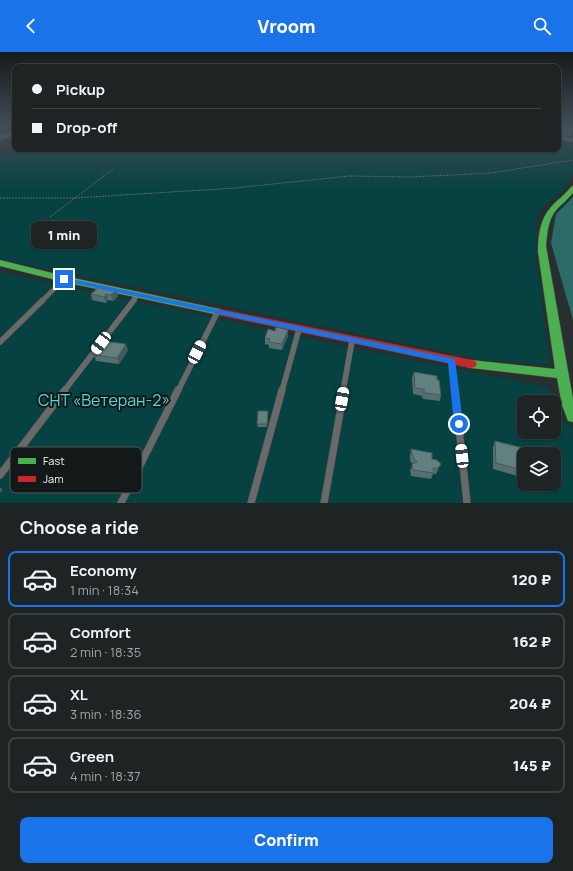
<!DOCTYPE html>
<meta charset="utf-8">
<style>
:root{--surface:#1e2323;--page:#2b2f30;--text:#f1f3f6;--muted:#a1a4a6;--line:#3c4041;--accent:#1a73e8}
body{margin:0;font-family:Manrope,sans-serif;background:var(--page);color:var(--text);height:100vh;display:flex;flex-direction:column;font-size:15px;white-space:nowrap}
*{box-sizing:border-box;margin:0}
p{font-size:13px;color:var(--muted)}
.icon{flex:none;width:22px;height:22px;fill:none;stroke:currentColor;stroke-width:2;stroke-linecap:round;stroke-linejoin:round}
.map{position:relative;height:451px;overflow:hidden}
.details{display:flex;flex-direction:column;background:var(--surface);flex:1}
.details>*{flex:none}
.banner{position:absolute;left:12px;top:12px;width:549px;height:88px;border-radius:8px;box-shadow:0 1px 3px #0004,0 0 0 1px var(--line);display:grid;align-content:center;height:88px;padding:0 20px;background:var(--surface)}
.buttons{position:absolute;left:517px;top:343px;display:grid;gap:8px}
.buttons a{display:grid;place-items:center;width:44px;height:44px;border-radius:8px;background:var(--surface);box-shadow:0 1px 3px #0004,0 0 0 1px var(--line);font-size:20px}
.end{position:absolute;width:18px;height:18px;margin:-9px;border:5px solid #1a73e8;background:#fff;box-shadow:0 0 0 2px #fff}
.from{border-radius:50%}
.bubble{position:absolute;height:28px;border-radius:8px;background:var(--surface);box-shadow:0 1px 3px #0004,0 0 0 1px var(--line);font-size:13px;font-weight:800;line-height:28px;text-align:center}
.car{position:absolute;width:12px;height:24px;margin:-12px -6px;border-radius:5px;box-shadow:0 0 3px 1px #0007;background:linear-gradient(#fff 24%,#345 0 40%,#fff 0 76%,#345 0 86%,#fff 0)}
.banner b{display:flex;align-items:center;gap:14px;height:38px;font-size:15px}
.banner b+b{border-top:1px solid var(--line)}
.banner i{width:10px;height:10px;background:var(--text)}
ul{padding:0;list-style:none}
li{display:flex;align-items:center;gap:12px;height:56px;margin:0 8px 6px;padding:0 12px;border:2px solid var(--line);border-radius:8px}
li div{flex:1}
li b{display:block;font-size:15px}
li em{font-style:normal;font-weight:800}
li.on{border-color:var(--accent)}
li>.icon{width:36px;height:36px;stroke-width:1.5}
h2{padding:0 20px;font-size:18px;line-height:48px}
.button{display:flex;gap:8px;margin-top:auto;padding:8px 20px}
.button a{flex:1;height:46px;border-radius:8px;background:var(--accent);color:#fff;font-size:16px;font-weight:800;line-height:46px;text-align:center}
header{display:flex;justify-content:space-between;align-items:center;height:52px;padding:0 20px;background:var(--accent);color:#fff;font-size:18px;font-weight:800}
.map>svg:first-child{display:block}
.green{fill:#054241;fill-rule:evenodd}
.forest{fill:#2b6b6a}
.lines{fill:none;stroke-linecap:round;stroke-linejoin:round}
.lane-far2-casing{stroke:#444a4a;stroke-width:5.5}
.lane-far1-casing{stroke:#444a4a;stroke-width:6}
.lane-casing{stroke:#444a4a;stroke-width:8}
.street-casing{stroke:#444a4a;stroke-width:1}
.fast-casing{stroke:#444a4a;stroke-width:1}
.jam-casing{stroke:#444a4a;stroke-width:1}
.path{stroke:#656868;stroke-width:1;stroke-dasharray:2 1;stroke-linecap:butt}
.lane-far2{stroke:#696969;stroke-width:4.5}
.lane-far1{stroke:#696969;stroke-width:5.5}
.lane{stroke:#696969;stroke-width:7}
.street{fill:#696969;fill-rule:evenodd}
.fast{fill:#4caf50;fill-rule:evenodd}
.jam{fill:#c62828;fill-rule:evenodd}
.wall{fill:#556e6e}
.shaded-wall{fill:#455a5a}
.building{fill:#638080;stroke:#455a5a}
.route{fill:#1a73e8}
.labels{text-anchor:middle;stroke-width:4;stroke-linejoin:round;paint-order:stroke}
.near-park-label{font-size:16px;fill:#4fdad9;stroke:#131918}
.key{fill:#131918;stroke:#545b5a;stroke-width:1}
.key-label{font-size:11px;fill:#ecf4f4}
</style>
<header><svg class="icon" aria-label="back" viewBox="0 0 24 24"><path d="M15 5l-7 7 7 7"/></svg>Vroom<svg class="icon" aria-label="search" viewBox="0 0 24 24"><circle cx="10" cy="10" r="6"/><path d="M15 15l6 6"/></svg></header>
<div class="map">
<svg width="573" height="451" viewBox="0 0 573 451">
<rect width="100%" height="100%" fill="#282f2f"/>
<path class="green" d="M558,90L573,93V121L563,139L543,155L538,164L536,178V205L550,313L485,308L0,207V104L24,97H558Z
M0,220L353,296L548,335L562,368L573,376V451H0ZM524,350H554V380H524ZM524,402H554V432H524Z"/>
<path class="forest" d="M573,145V268L551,191L556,162Z"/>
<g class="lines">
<defs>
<path id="lane-far2" d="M42,249L64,227
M133,249L138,242"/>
<path id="lane-far1" d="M0,290L43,248
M452,311L455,339
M64,339L134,248
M178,339L218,259
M282,339L299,277
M343,339L352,289"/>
<path id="lane" d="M455,338L467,451
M0,423L65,338
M121,451L178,338
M251,451L282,338
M324,451L344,338"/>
<path id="street" d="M15,79V83L0,88V84Z
M558,83L573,86V90L558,87Z"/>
<path id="fast" d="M573,134V141C568,147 562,152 557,157C548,167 547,182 546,194L573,347V370L568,369L562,353L557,326L471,316L467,315L465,312L467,309L471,308L555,317L538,200C538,184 540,167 551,155C557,148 565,143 571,135Z
M0,208L64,224L219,257L224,260L219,263L64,230L0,214Z"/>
<path id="jam" d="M219,257L471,308L475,309L477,312L475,315L471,316L215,262L214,260L215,258Z"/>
</defs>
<use href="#lane-far2" class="lane-far2-casing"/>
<use href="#lane-far1" class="lane-far1-casing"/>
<use href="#lane" class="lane-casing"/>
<use href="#street" class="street-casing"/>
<use href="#fast" class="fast-casing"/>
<use href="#jam" class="jam-casing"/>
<path class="path" d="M0,146H74L235,136L349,124L411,125L491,121L573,108
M50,165L113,117"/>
<use href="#lane-far2" class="lane-far2"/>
<use href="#lane-far1" class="lane-far1"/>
<use href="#lane" class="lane"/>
<use href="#street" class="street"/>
<use href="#fast" class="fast"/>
<use href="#jam" class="jam"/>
</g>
<path class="wall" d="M558,74H573V82H572L569,84L558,82Z
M116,238L118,244L113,249L108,248L106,251L92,248L91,242Z
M288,284L282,298L269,296V293L265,292V286Z
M128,298L119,312L96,309L94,303Z
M414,320L437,328L441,343L440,349L423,347L422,344L413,342L412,326Z
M268,362L267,375H258L257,372Z
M495,389L524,409V420L521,425L493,417V395Z
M411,397L432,407L437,408L438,418L436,422H433L431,427L411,424L410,418L413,412L410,409V404Z"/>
<path class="shaded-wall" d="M573,79L572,82L569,84L570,81Z
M116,238L118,244L113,249L111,243Z
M106,242L108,248L106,251L104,245Z
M288,278V284L282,298V292Z
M126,292L128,298L119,312L117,306Z
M441,412L436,422L438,416Z
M0,435L3,438L0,441Z"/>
<path class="building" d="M558,74H573V79L570,81L559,79L558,80Z
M99,235L116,238L111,243L106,242L104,245L91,242Z
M276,275L288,278L282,292L269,290L270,287L265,286L268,277L275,279Z
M103,289L126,292L117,306L94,303Z
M414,320L437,324V328H439L441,343L424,341V337L415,336Z
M258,359H268L267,372H257Z
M495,389L523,396L524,418L496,411Z
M411,397L432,401V407L437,408L441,412L438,416H433L434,421L413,418L412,412L417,410L412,403Z"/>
<linearGradient id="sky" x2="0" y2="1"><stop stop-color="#161a1a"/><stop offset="0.54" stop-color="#424d58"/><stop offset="1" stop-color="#424d58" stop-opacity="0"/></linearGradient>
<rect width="573" height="138" fill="url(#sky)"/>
<path class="route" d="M62,225L455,307L463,372L462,375H455L454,372L448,311L64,229L62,228Z"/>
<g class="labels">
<g class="near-park-label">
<text x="104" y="354">СНТ «Ветеран-2»</text>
</g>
</g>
<rect x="10" y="395" width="132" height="46" rx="6" class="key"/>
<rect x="18" y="406" width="18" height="6" fill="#4caf50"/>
<rect x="18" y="424" width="18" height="6" fill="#c62828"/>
<g class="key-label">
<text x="43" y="413">Fast</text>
<text x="43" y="431">Jam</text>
</g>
</svg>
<div class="buttons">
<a><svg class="icon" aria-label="locate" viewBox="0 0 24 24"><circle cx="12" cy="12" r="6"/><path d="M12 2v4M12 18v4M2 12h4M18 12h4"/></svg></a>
<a><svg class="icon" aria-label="layers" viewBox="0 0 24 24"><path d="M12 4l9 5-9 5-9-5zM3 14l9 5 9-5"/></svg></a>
</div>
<i class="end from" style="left:459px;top:372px"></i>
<i class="end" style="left:64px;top:227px"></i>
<div class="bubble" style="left:31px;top:169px;width:66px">1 min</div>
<i class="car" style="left:101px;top:291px;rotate:217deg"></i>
<i class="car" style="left:197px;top:300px;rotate:27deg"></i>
<i class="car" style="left:342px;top:347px;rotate:10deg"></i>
<i class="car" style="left:462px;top:404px;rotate:354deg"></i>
<div class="banner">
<b><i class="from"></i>Pickup</b>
<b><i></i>Drop-off</b>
</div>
</div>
<section class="details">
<h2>Choose a ride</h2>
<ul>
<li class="on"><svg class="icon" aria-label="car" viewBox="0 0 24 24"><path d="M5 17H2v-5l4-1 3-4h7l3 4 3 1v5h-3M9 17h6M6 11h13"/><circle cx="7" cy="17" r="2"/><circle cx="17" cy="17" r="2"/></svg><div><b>Economy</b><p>1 min · 18:34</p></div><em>120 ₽</em></li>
<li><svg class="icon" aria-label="car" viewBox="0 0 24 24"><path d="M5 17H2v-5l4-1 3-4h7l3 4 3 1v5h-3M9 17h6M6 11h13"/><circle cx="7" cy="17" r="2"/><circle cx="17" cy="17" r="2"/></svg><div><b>Comfort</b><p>2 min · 18:35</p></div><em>162 ₽</em></li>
<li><svg class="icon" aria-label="car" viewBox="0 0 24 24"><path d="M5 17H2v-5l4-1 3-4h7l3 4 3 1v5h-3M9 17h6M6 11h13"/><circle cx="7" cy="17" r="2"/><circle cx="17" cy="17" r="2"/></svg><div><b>XL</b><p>3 min · 18:36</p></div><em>204 ₽</em></li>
<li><svg class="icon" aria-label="car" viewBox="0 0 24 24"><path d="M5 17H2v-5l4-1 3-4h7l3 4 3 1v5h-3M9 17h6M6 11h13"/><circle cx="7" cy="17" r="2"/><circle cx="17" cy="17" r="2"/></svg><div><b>Green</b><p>4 min · 18:37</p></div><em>145 ₽</em></li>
</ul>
<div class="button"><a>Confirm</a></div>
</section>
